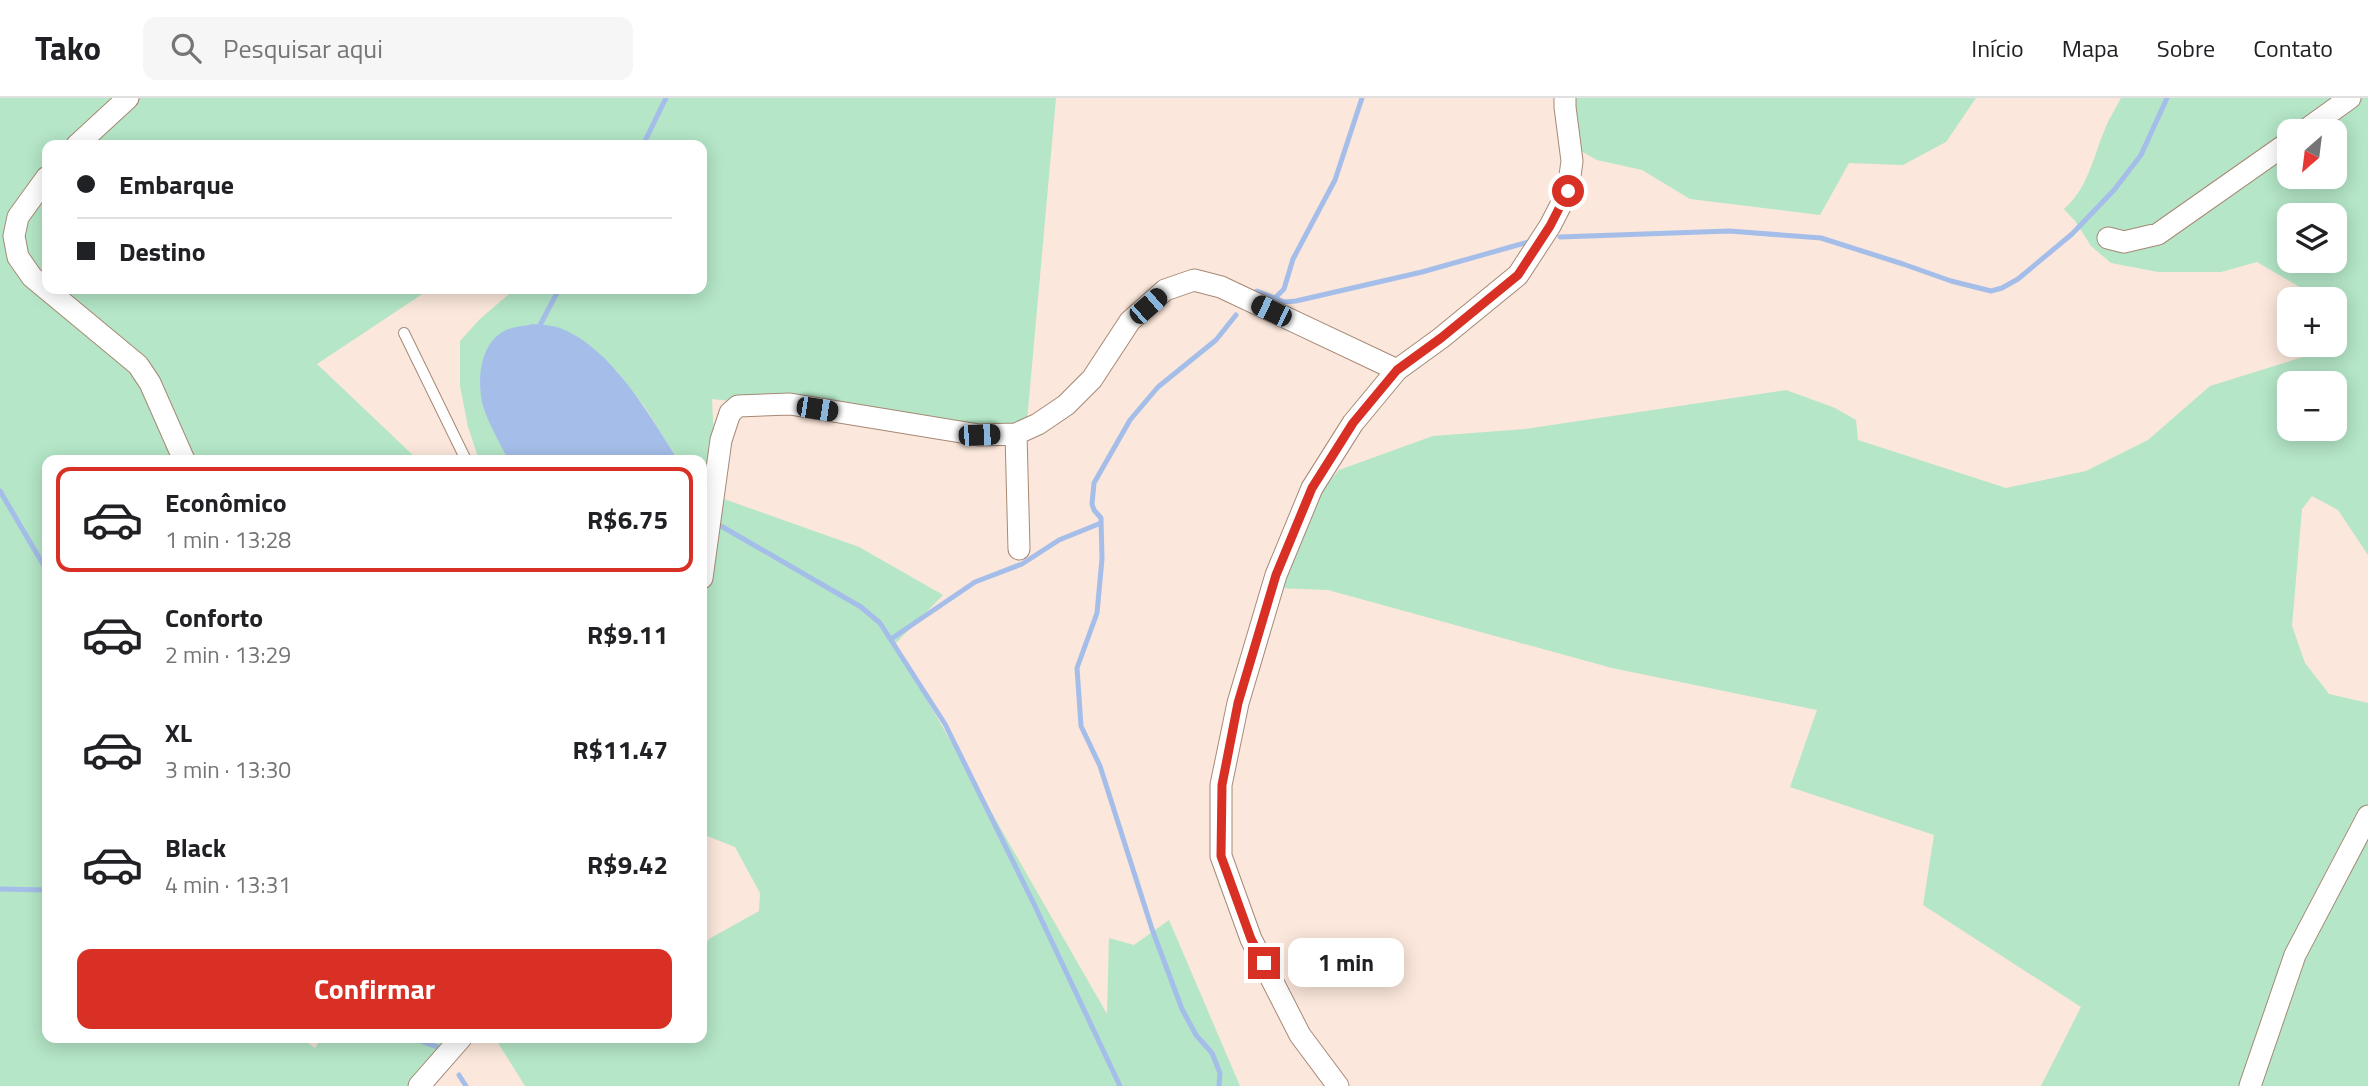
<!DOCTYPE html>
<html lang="pt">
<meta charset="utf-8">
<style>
:root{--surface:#fff;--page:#f6f6f6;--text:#202124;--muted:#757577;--line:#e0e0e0;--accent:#d93025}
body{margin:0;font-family:"Titillium Web",sans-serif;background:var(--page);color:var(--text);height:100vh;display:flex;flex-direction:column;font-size:26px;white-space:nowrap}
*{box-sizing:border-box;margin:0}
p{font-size:23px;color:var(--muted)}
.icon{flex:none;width:38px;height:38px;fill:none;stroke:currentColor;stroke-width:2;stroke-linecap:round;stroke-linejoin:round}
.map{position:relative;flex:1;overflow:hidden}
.panel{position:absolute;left:42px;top:357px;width:665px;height:588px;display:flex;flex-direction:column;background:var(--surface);border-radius:14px;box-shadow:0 4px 18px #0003}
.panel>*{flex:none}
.banner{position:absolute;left:42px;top:42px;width:665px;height:154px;border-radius:14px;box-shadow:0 4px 18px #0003;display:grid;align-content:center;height:154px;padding:0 35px;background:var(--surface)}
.needle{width:46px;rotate:208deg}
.fabs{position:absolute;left:2277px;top:21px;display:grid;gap:14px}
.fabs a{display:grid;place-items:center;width:70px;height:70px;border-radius:14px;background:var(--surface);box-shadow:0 4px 18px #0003;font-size:35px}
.end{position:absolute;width:32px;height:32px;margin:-16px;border:9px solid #d93025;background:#fff;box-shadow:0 0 0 4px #fff}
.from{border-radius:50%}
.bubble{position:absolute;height:49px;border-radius:14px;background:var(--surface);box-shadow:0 4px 18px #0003;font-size:23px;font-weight:700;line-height:49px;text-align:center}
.car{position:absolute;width:21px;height:42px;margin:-21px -10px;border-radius:9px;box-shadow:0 0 5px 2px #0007;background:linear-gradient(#222 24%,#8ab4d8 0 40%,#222 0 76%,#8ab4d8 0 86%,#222 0)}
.banner b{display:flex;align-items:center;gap:24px;height:66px;font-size:26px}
.banner b+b{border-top:2px solid var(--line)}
.banner i{width:18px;height:18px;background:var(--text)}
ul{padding:12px 0 0;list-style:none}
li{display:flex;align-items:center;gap:21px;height:105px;margin:0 14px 10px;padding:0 21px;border:4px solid transparent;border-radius:14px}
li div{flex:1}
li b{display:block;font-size:26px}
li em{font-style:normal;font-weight:700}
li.current{border-color:var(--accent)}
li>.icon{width:63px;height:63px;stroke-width:1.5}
.button{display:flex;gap:14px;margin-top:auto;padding:14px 35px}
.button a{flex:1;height:80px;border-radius:14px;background:var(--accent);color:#fff;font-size:28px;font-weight:700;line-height:80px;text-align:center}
header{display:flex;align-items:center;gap:42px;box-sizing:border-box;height:98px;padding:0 35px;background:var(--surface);border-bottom:2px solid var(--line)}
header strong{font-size:33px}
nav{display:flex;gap:38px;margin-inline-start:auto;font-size:24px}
.search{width:490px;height:63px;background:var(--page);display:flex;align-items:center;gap:18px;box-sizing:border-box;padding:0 24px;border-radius:14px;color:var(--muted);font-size:26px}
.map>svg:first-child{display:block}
.green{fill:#b4e6c7;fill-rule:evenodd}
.water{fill:#a5bee9}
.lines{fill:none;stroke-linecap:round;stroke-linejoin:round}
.stream{stroke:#a5bee9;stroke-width:5}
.service-casing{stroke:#a68975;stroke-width:12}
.minor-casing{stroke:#a68975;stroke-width:23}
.service{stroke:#fff;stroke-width:10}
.minor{stroke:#fff;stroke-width:21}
.route{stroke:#d93025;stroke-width:9}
</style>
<header>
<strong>Tako</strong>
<div class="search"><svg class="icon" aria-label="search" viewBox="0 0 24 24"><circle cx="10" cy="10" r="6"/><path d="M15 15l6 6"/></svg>Pesquisar aqui</div>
<nav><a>Início</a><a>Mapa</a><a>Sobre</a><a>Contato</a></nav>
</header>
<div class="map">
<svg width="2368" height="988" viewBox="0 0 2368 988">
<rect width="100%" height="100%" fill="#fbe7db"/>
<path class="green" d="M0,0H1056L1026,334L712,301L715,366L724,401L859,449L943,497L895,546L1107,916L1109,840L1134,847L1169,822L1240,988H525L495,940H702V854L709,841L759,813L760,795L735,749L702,736V362H678L644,308L615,271L483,308L508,362H479L468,329L460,288V243L480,221L509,196L506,191H702V47H47V191H430L317,266L418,362H47V940H301L315,950L321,940H471L413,988H0Z
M1558,0H1976L1946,44L1903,67L1849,65L1820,117L1690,101L1642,72L1597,62L1581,53Z
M2121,0H2368V457L2338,412L2312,398L2302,411L2292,528L2305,565L2329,596L2368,605V988H2041L2081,909L1923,807L1934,737L1790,689L1817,612L1612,570L1328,492L1279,490L1307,410L1339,372L1433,338L1525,331L1786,292L1835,310L1856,322L1858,342L2006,390L2086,373L2148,342L2210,288L2316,255L2322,247H2334L2335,227L2342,216L2335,210L2334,201H2320L2257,164L2221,174H2158L2111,165L2091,148L2075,123L2064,111C2090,88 2094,54 2108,24C2112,16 2117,8 2121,0ZM2289,33H2334V79H2289ZM2289,117H2334V163H2289ZM2289,285H2334V331H2289Z"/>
<path class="water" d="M533,226C542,227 552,227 560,230C612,250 650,318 678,362H508C500,345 489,327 483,308C476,281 480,239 512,230C518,228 526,228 533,226Z"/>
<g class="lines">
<path class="stream" d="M643,47L666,0
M1560,139L1729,133L1821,140L1903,166L1951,183L1991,193L2002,190L2018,181L2072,136L2114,92L2141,57L2167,0
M1253,196L1257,193L1284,204L1296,203L1422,174L1532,143
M1276,199L1284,191L1293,161L1335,82L1362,0
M538,231L559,191
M0,393L47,473
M721,428L861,509L880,525L945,626L1034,806L1120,988
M891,541L975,484L1022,466L1059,442L1101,425
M0,791L47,792
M412,940L443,951
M459,977L466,988
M1219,988L1220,975L1212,955L1196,937L1182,911L1152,831L1100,668L1081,628L1077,570L1097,515L1102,461L1101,420L1094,412L1092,406L1094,385L1130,322L1158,289L1216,242L1236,217"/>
<defs>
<path id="service" d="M404,235L466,362"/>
<path id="minor" d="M2304,33L2350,0
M77,47L128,0
M47,79L18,119L14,138L18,159L32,179L138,267L150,285L184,362
M2108,140L2124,144L2158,136L2289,44
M1016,336L1019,451
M702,480L721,342L730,315L738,308L790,306L979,337L1016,336L1038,326L1066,307L1092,281L1130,223L1165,192L1194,182L1221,189L1397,272
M419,988L461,940
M1338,988L1300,937L1251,841L1221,758V687L1238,605L1276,477L1312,390L1353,325L1397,272L1441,240L1518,177L1550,128L1568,93L1572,63L1565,9V0
M2250,988L2295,857L2368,718"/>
</defs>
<use href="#service" class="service-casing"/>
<use href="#minor" class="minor-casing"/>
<use href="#service" class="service"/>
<use href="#minor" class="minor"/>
</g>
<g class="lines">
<path class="route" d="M1264,865L1251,841L1221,758L1222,687L1238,605L1276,477L1312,390L1353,325L1397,272L1441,240L1518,177L1550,128L1568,93"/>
</g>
</svg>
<div class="fabs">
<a><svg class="needle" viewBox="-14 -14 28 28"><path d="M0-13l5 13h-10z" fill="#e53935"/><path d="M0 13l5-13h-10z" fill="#757577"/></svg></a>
<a><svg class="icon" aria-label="layers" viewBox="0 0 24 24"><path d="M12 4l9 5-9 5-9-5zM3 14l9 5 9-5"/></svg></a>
<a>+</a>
<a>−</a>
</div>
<i class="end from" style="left:1568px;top:93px"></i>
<i class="end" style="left:1264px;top:865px"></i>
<div class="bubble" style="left:1288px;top:840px;width:116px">1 min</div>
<i class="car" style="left:1148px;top:208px;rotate:49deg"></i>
<i class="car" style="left:1271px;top:213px;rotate:296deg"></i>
<i class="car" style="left:817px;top:311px;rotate:99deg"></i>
<i class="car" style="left:979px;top:337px;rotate:88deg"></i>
<div class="banner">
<b><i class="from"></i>Embarque</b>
<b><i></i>Destino</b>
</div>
<section class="panel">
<ul>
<li class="current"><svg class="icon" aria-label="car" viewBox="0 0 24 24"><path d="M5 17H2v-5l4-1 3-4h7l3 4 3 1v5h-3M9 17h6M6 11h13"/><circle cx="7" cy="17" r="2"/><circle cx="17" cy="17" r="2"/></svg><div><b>Econômico</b><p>1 min · 13:28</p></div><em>R$6.75</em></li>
<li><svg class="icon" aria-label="car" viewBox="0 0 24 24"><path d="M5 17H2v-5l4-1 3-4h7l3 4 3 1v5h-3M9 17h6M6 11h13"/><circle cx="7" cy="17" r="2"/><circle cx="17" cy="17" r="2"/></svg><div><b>Conforto</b><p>2 min · 13:29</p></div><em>R$9.11</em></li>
<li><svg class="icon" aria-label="car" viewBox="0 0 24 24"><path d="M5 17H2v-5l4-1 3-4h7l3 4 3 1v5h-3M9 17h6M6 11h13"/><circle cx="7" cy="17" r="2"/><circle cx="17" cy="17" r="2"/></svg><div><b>XL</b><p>3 min · 13:30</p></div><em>R$11.47</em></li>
<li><svg class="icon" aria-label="car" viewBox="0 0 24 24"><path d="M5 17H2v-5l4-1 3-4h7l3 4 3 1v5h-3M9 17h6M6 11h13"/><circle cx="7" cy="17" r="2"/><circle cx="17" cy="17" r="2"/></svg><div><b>Black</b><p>4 min · 13:31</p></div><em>R$9.42</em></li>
</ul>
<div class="button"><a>Confirmar</a></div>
</section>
</div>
